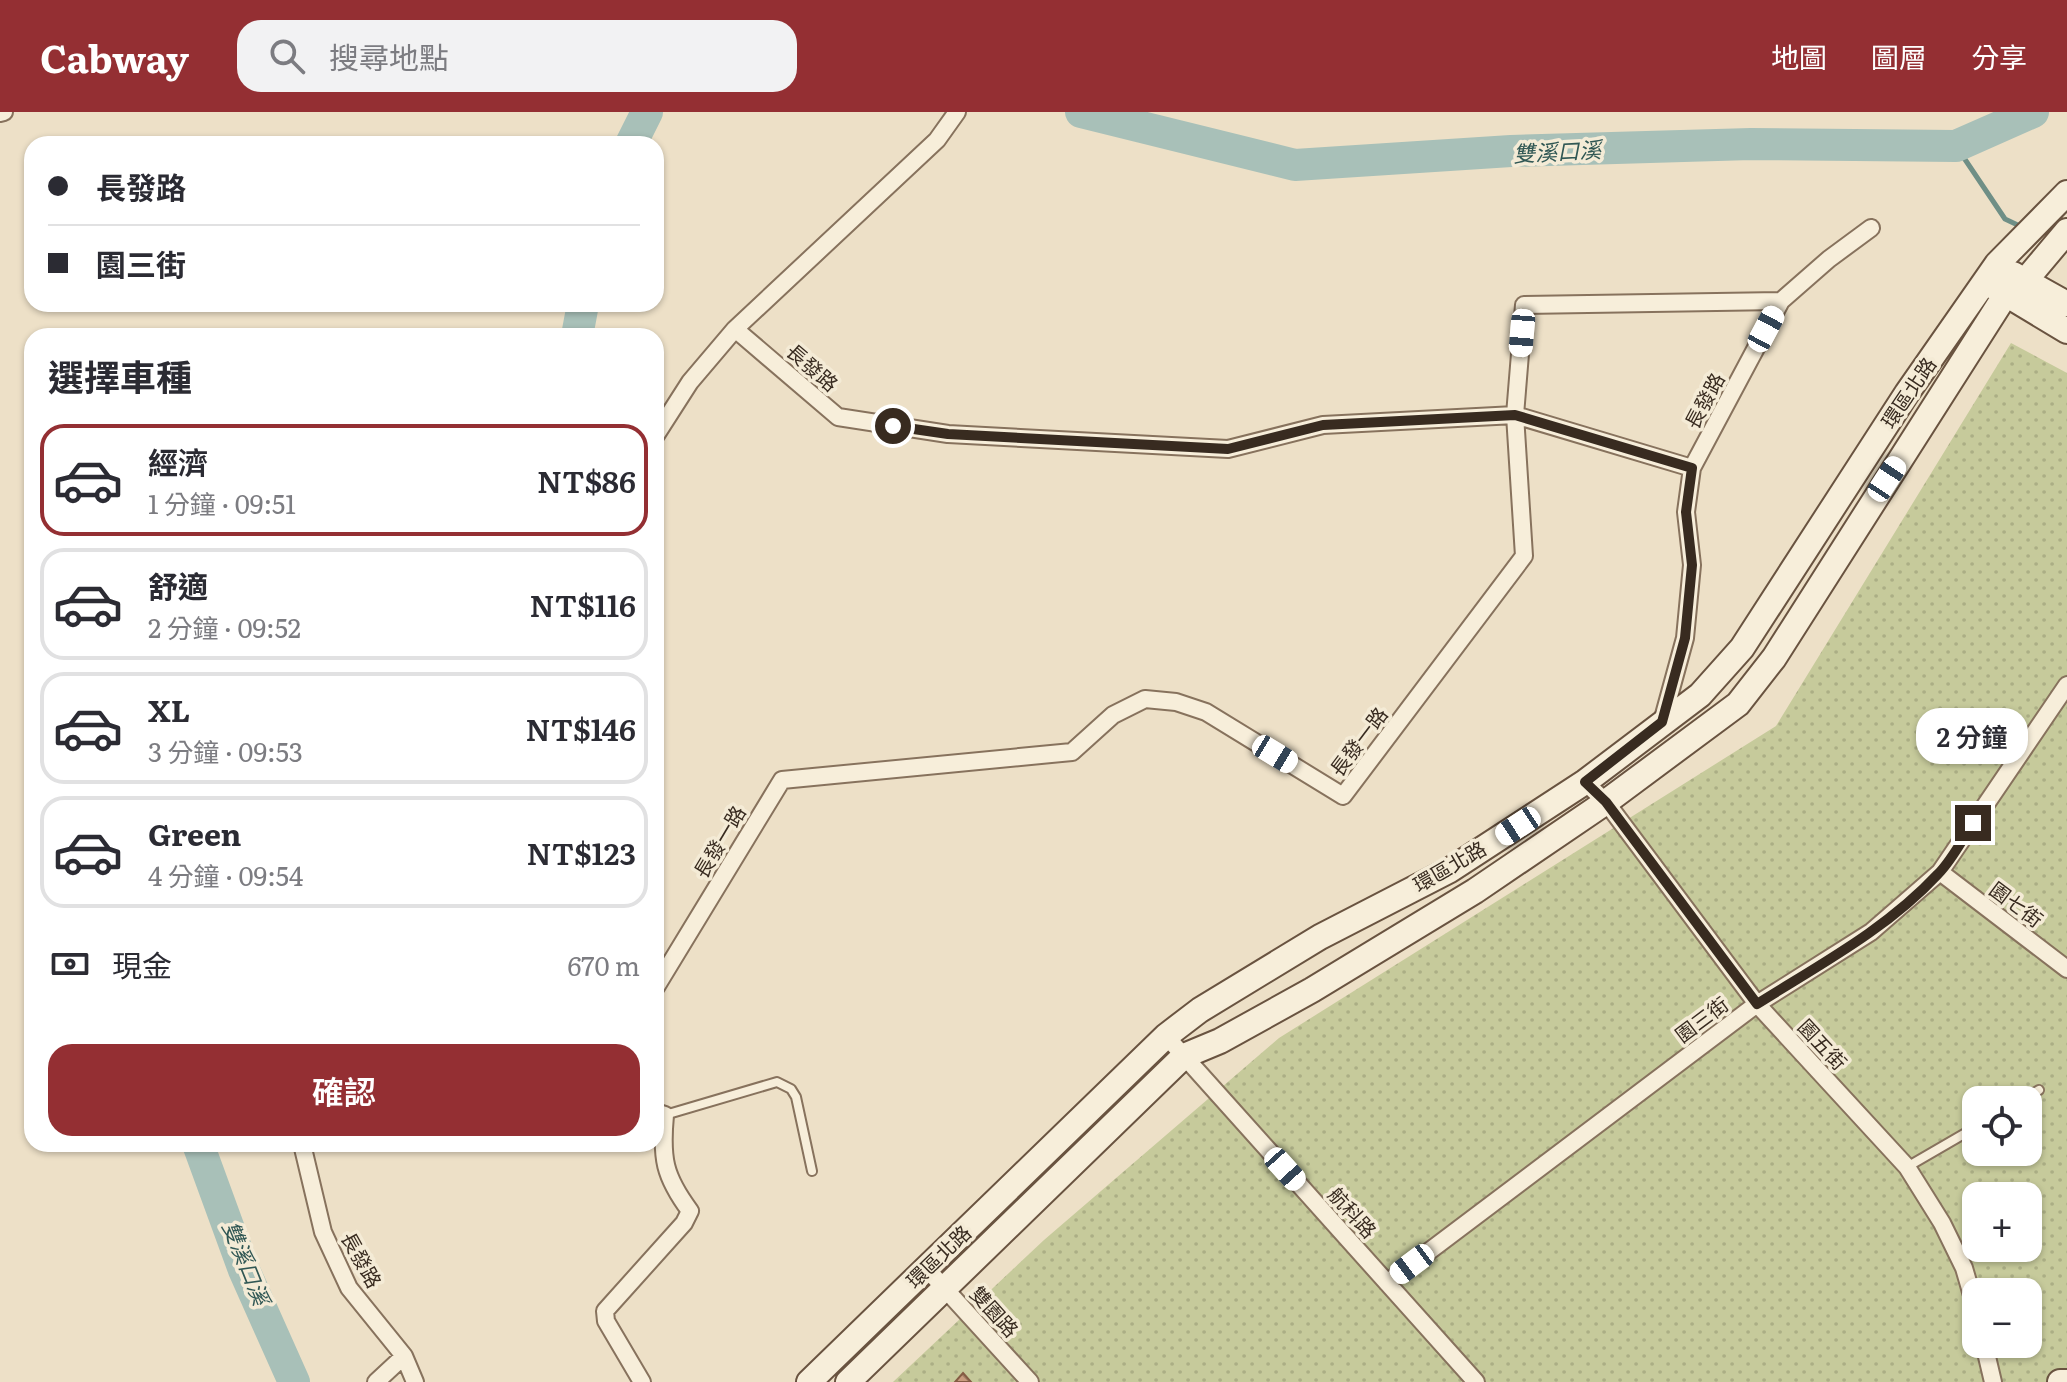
<!DOCTYPE html>
<html lang="zh-TW">
<meta charset="utf-8">
<style>
:root{--surface:#fff;--page:#f2f2f3;--text:#2b2b33;--muted:#7c7c81;--line:#e1e1e2;--accent:#942f33}
body{margin:0;font-family:Literata,"Noto Sans TC",serif;background:var(--page);color:var(--text);height:100vh;display:flex;flex-direction:column;font-size:30px;white-space:nowrap}
*{box-sizing:border-box;margin:0}
p{font-size:26px;color:var(--muted)}
.icon{flex:none;width:44px;height:44px;fill:none;stroke:currentColor;stroke-width:2;stroke-linecap:round;stroke-linejoin:round}
.map{position:relative;flex:1;overflow:hidden}
.details{position:absolute;left:24px;top:216px;width:640px;height:824px;display:flex;flex-direction:column;background:var(--surface);border-radius:24px;box-shadow:0 2px 6px #0004}
.details>*{flex:none}
.top-card{position:absolute;left:24px;top:24px;width:640px;height:176px;border-radius:24px;box-shadow:0 2px 6px #0004;display:grid;align-content:center;height:176px;padding:0 24px;background:var(--surface)}
.buttons{position:absolute;left:1962px;top:974px;display:grid;gap:16px}
.buttons a{display:grid;place-items:center;width:80px;height:80px;border-radius:16px;background:var(--surface);box-shadow:0 2px 6px #0004;font-size:40px}
.end{position:absolute;width:36px;height:36px;margin:-18px;border:10px solid #382b20;background:#fff;box-shadow:0 0 0 4px #fff}
.from{border-radius:50%}
.bubble{position:absolute;height:56px;border-radius:24px;background:var(--surface);box-shadow:0 2px 6px #0004;font-size:26px;font-weight:600;line-height:56px;text-align:center}
.car{position:absolute;width:24px;height:48px;margin:-24px -12px;border-radius:10px;box-shadow:0 0 6px 2px #0007;background:linear-gradient(#fff 24%,#345 0 40%,#fff 0 76%,#345 0 86%,#fff 0)}
.top-card b{display:flex;align-items:center;gap:28px;height:76px;font-size:30px}
.top-card b+b{border-top:2px solid var(--line)}
.top-card i{width:20px;height:20px;background:var(--text)}
ul{padding:0;list-style:none}
li{display:flex;align-items:center;gap:24px;height:112px;margin:0 16px 12px;padding:0 8px;border:4px solid var(--line);border-radius:24px}
li div{flex:1}
li b{display:block;font-size:30px}
li em{font-style:normal;font-weight:600}
li.active{border-color:var(--accent)}
li>.icon{width:72px;height:72px;stroke-width:1.5}
h2{padding:0 24px;font-size:36px;line-height:96px}
.pay{display:flex;align-items:center;gap:20px;height:88px;padding:0 24px;font-size:30px}
.pay p{margin-inline-start:auto}
.action{display:flex;gap:16px;margin-top:auto;padding:16px 24px}
.action a{flex:1;height:92px;border-radius:24px;background:var(--accent);color:#fff;font-size:32px;font-weight:600;line-height:92px;text-align:center}
header{display:flex;align-items:center;gap:48px;box-sizing:border-box;height:112px;padding:0 40px;background:var(--accent);color:#fff}
header strong{font-size:38px}
nav{display:flex;gap:44px;margin-inline-start:auto;font-size:28px}
.search{width:560px;height:72px;background:var(--page);display:flex;align-items:center;gap:20px;box-sizing:border-box;padding:0 28px;border-radius:24px;color:var(--muted);font-size:30px}
.map>svg:first-child{display:block}
.grass{fill:url(#grass-dots);fill-rule:evenodd}
.lines{fill:none;stroke-linecap:round;stroke-linejoin:round}
.stream{stroke:#6f8f86;stroke-width:5}
.river{stroke:#a8c0b8;stroke-width:32}
.building{fill:url(#building-back-hatch);stroke:#855c44;stroke-width:2}
.lane-casing{stroke:#87725d;stroke-width:12}
.street-casing{stroke:#87725d;stroke-width:20}
.secondary-casing{stroke:#695340;stroke-width:28}
.lane{stroke:#f7eeda;stroke-width:8}
.street{stroke:#f7eeda;stroke-width:16}
.secondary{stroke:#f7eeda;stroke-width:24}
.route{stroke:#382b20;stroke-width:10}
.labels{text-anchor:middle;stroke-width:7;stroke-linejoin:round;paint-order:stroke}
.street-label{font-size:20px;fill:#382b20;stroke:#f4ebd6}
.water-label{font-size:22px;font-style:italic;fill:#305754;stroke:#f4ebd6}
</style>
<header>
<strong>Cabway</strong>
<div class="search"><svg class="icon" aria-label="search" viewBox="0 0 24 24"><circle cx="10" cy="10" r="6"/><path d="M15 15l6 6"/></svg>搜尋地點</div>
<nav><a>地圖</a><a>圖層</a><a>分享</a></nav>
</header>
<div class="map">
<svg width="2067" height="1270" viewBox="0 0 2067 1270">
<defs>
<pattern id="grass-dots" width="8" height="8" patternUnits="userSpaceOnUse" patternTransform="scale(2)"><rect width="8" height="8" fill="#c6ca9b"/><path d="M2 2h.1M6 6h.1" fill="none" stroke="#abae85" stroke-width="1.8" stroke-linecap="round"/></pattern>
<pattern id="building-back-hatch" width="6" height="6" patternUnits="userSpaceOnUse" patternTransform="scale(2)"><rect width="6" height="6" fill="#c99b7e"/><path d="M-1 5l2 2M0 0l6 6M5-1l2 2" fill="none" stroke="#a47f67"/></pattern>
</defs>
<rect width="100%" height="100%" fill="#ede0c7"/>
<path class="grass" d="M2011,231L2067,261V1270H893L1044,1128L1279,926L1776,614ZM1976,988H2028V1040H1976ZM1976,1084H2028V1136H1976ZM1976,1180H2028V1232H1976Z"/>
<g class="lines">
<path class="stream" d="M1956,34L2005,107L2024,116"/>
<path class="river" d="M1081,0L1295,53L1511,39L1751,32L1956,34L2033,0
M631,32L647,0
M577,224L583,192
M198,1032L244,1158L294,1270"/>
</g>
<path class="building" d="M963,1261L971,1270H955Z"/>
<g class="lines">
<defs>
<path id="lane" d="M2022,988L2039,978
M665,1003L777,970L791,977L796,985L812,1059
M1907,1055L1976,1015"/>
<path id="street" d="M0,1L4,0
M735,217L838,305L948,322L1228,337L1323,313L1515,303L1692,356
M656,323L690,270L735,217L937,28L957,0
M1662,610L1685,526L1692,453L1686,400L1692,356L1781,189L1829,147L1871,116
M1585,670L1606,690L1757,892L1907,1055L1942,1111L1964,1156L1976,1197
M1940,760L2067,857
M656,875L782,668L1072,640L1113,603L1145,587L1176,590L1206,600L1343,684L1524,444L1515,303L1524,193L1781,189
M1166,924L1476,1270
M302,1032L323,1120L349,1176L404,1244L415,1270
M927,1157L1030,1270
M1387,1171L1757,892L1871,820L1940,760L2067,573
M1984,1232L1993,1270
M376,1270L404,1244
M642,1270L606,1209L605,1199L684,1111L690,1099C664,1064 661,1046 665,1003L656,1000"/>
<path id="secondary" d="M2013,162L2067,192
M1994,175L2067,219
M809,1270L1166,924L1200,898L1320,825L1450,758L1585,670L1700,583L1742,536L1907,281L1997,152L2067,81
M848,1270L1184,944L1220,929L1312,878L1475,779L1606,690L1738,592L1774,546L2006,182L2025,169L2067,119
M2060,1270H2067"/>
</defs>
<use href="#lane" class="lane-casing"/>
<use href="#street" class="street-casing"/>
<use href="#secondary" class="secondary-casing"/>
<use href="#lane" class="lane"/>
<use href="#street" class="street"/>
<use href="#secondary" class="secondary"/>
</g>
<g class="lines">
<path class="route" d="M893,314L948,322L1228,337L1323,313L1515,303L1692,356L1686,400L1692,453L1685,526L1662,610L1585,670L1606,690L1757,892C1819,853 1887,817 1938,762C1952,748 1962,728 1973,711"/>
</g>
<g class="labels">
<g class="street-label">
<text transform="translate(812 256) rotate(41)" y="7">長發路</text>
<text transform="translate(1909 281) rotate(-56)" y="7">環區北路</text>
<text transform="translate(1705 289) rotate(-62)" y="7">長發路</text>
<text transform="translate(1359 630) rotate(-53)" y="7">長發一路</text>
<text transform="translate(720 730) rotate(-59)" y="7">長發一路</text>
<text transform="translate(1450 755) rotate(-30)" y="7">環區北路</text>
<text transform="translate(2016 793) rotate(37)" y="7">園七街</text>
<text transform="translate(1702 908) rotate(-37)" y="7">園三街</text>
<text transform="translate(1822 933) rotate(47)" y="7">園五街</text>
<text transform="translate(1352 1101) rotate(48)" y="7">航科路</text>
<text transform="translate(939 1145) rotate(-44)" y="7">環區北路</text>
<text transform="translate(361 1148) rotate(61)" y="7">長發路</text>
<text transform="translate(994 1200) rotate(48)" y="7">雙園路</text>
</g>
<g class="water-label">
<text transform="translate(1557 40) rotate(-3)" y="8">雙溪口溪</text>
<text transform="translate(246 1151) rotate(68)" y="8">雙溪口溪</text>
</g>
</g>
</svg>
<div class="buttons">
<a><svg class="icon" aria-label="locate" viewBox="0 0 24 24"><circle cx="12" cy="12" r="6"/><path d="M12 2v4M12 18v4M2 12h4M18 12h4"/></svg></a>
<a>+</a>
<a>−</a>
</div>
<i class="end from" style="left:893px;top:314px"></i>
<i class="end" style="left:1973px;top:711px"></i>
<div class="bubble" style="left:1916px;top:596px;width:112px">2 分鐘</div>
<i class="car" style="left:1766px;top:217px;rotate:28deg"></i>
<i class="car" style="left:1522px;top:221px;rotate:185deg"></i>
<i class="car" style="left:1887px;top:367px;rotate:33deg"></i>
<i class="car" style="left:1275px;top:642px;rotate:121deg"></i>
<i class="car" style="left:1518px;top:714px;rotate:237deg"></i>
<i class="car" style="left:1285px;top:1057px;rotate:138deg"></i>
<i class="car" style="left:1412px;top:1152px;rotate:233deg"></i>
<div class="top-card">
<b><i class="from"></i>長發路</b>
<b><i></i>園三街</b>
</div>
<section class="details">
<h2>選擇車種</h2>
<ul>
<li class="active"><svg class="icon" aria-label="car" viewBox="0 0 24 24"><path d="M5 17H2v-5l4-1 3-4h7l3 4 3 1v5h-3M9 17h6M6 11h13"/><circle cx="7" cy="17" r="2"/><circle cx="17" cy="17" r="2"/></svg><div><b>經濟</b><p>1 分鐘 · 09:51</p></div><em>NT$86</em></li>
<li><svg class="icon" aria-label="car" viewBox="0 0 24 24"><path d="M5 17H2v-5l4-1 3-4h7l3 4 3 1v5h-3M9 17h6M6 11h13"/><circle cx="7" cy="17" r="2"/><circle cx="17" cy="17" r="2"/></svg><div><b>舒適</b><p>2 分鐘 · 09:52</p></div><em>NT$116</em></li>
<li><svg class="icon" aria-label="car" viewBox="0 0 24 24"><path d="M5 17H2v-5l4-1 3-4h7l3 4 3 1v5h-3M9 17h6M6 11h13"/><circle cx="7" cy="17" r="2"/><circle cx="17" cy="17" r="2"/></svg><div><b>XL</b><p>3 分鐘 · 09:53</p></div><em>NT$146</em></li>
<li><svg class="icon" aria-label="car" viewBox="0 0 24 24"><path d="M5 17H2v-5l4-1 3-4h7l3 4 3 1v5h-3M9 17h6M6 11h13"/><circle cx="7" cy="17" r="2"/><circle cx="17" cy="17" r="2"/></svg><div><b>Green</b><p>4 分鐘 · 09:54</p></div><em>NT$123</em></li>
</ul>
<div class="pay"><svg class="icon" aria-label="cash" viewBox="0 0 24 24"><path d="M3 7h18v10H3z"/><circle cx="12" cy="12" r="2"/></svg>現金<p>670 m</p></div>
<div class="action"><a>確認</a></div>
</section>
</div>
